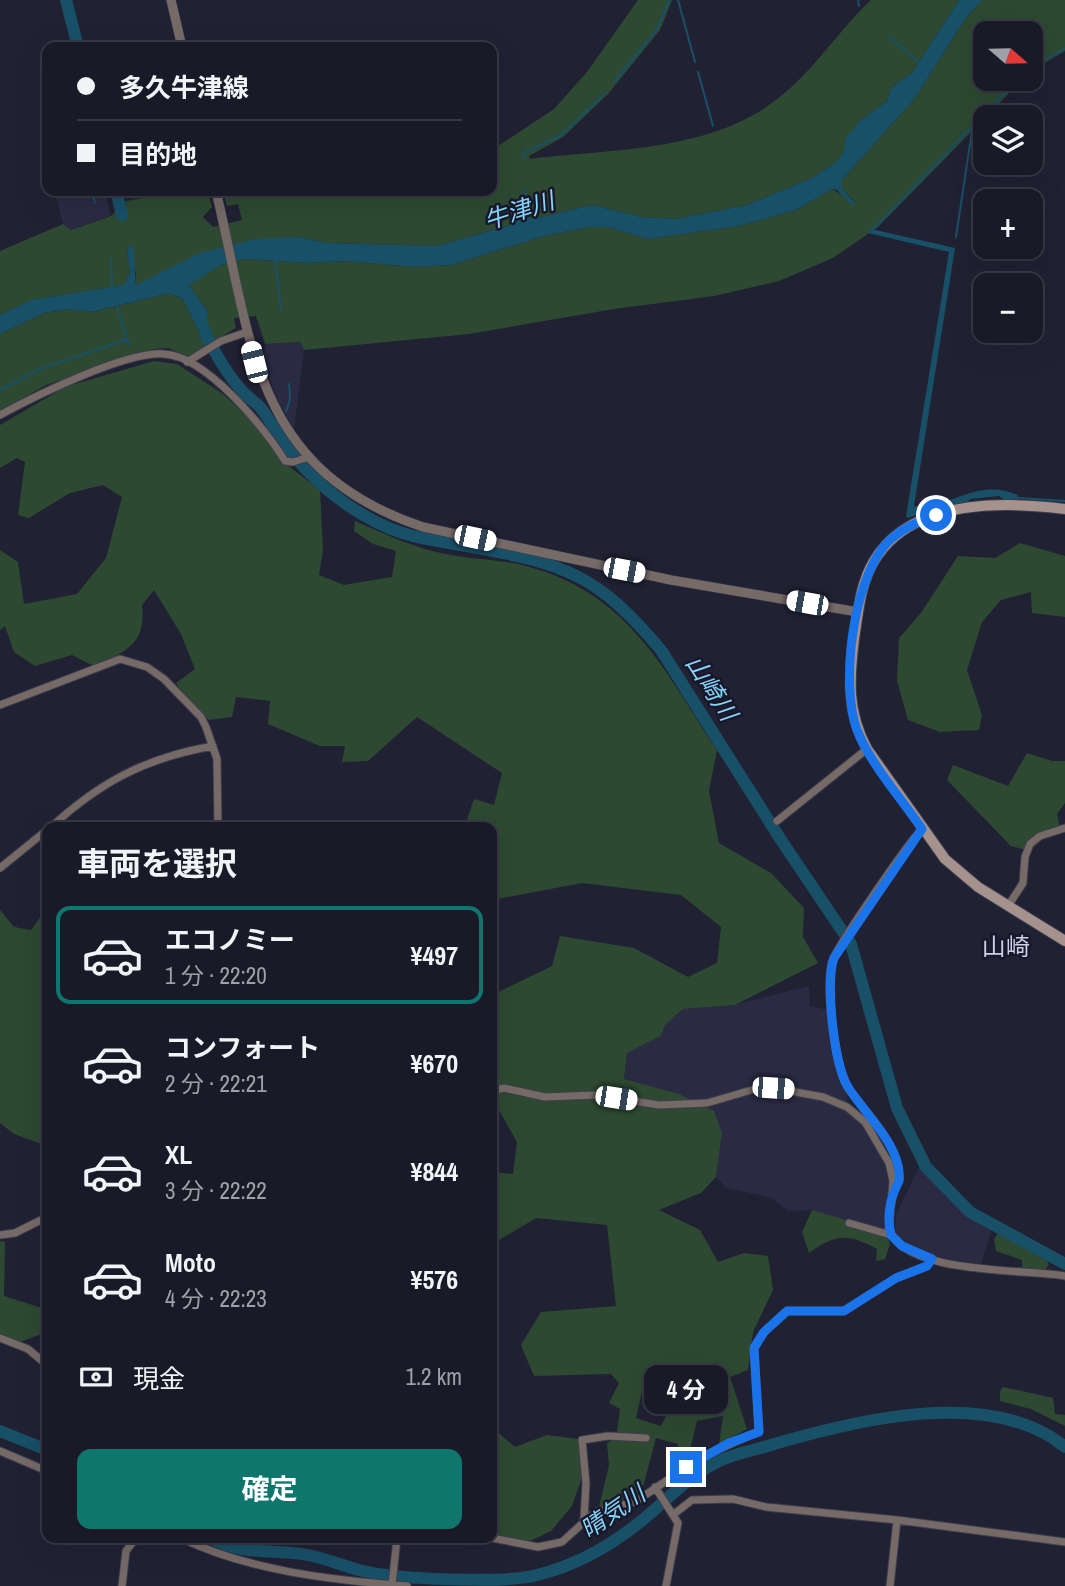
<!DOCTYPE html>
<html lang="ja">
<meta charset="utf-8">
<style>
:root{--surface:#191927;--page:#22222f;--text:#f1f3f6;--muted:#9fa0a7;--line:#373844;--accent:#0f766e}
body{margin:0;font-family:"Archivo Narrow","Noto Sans JP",sans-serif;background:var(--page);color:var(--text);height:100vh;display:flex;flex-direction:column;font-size:26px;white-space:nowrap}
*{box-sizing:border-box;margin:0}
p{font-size:23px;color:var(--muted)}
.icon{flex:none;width:38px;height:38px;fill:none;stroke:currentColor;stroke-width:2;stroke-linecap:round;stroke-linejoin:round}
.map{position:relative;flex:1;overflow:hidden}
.panel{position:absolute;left:42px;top:822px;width:455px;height:721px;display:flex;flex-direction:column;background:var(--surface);border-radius:14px;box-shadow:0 7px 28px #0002,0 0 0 2px var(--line)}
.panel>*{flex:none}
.guide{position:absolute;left:42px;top:42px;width:455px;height:154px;border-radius:14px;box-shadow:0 7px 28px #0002,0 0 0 2px var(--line);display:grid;align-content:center;height:154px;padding:0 35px;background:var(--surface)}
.needle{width:46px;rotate:110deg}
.fabs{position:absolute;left:973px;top:21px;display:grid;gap:14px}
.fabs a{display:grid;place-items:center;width:70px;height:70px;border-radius:14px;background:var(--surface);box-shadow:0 7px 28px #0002,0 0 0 2px var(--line);font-size:35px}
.end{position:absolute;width:32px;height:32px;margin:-16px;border:9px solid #1a73e8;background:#fff;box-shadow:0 0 0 4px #fff}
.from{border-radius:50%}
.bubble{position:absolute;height:49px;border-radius:14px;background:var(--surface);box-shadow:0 7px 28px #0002,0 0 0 2px var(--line);font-size:23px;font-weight:700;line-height:49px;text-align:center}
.car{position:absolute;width:21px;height:42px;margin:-21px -10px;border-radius:9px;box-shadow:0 0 5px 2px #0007;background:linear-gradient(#fff 24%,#345 0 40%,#fff 0 76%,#345 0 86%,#fff 0)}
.guide b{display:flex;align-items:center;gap:24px;height:66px;font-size:26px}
.guide b+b{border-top:2px solid var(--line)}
.guide i{width:18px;height:18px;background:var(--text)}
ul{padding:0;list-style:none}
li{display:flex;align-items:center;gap:21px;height:98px;margin:0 14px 10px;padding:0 21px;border:4px solid transparent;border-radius:14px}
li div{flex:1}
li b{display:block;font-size:26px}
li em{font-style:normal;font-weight:700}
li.current{border-color:var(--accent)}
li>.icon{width:63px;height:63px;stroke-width:1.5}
h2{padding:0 35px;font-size:32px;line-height:84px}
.pay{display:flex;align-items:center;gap:18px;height:77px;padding:0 35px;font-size:26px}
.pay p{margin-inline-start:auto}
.button{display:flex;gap:14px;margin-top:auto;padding:14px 35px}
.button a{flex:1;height:80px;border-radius:14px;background:var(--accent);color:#fff;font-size:28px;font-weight:700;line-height:80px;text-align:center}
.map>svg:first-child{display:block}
.built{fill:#2b2a43}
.green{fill:#2d4932;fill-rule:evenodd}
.water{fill:#185068}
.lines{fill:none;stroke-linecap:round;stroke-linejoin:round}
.stream{stroke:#185068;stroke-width:2}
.river{stroke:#185068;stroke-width:12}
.minor-casing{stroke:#3e3e50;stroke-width:9}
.tertiary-casing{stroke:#3e3e50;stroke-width:10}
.secondary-casing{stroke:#3e3e50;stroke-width:12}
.minor{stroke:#766a67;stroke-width:7}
.tertiary{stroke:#766a67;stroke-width:9}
.secondary{stroke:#a5928d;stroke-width:10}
.route{stroke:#1a73e8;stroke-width:9}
.labels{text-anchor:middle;stroke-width:5;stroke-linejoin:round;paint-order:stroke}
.water-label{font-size:24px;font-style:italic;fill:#85d4f9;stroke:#18182a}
.neighbourhood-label{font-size:24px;fill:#cdcee8;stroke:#18182a}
</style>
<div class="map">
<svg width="1065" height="1586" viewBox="0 0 1065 1586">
<rect width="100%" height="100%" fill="#212134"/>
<path class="built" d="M55,191H105L111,215L70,230L63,224Z
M300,342L304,350L294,429L277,399L263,360L265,344Z
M809,986L810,1006L828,1010L830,1044L837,1075L847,1094L846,1110L861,1121L884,1161L889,1177L885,1231L812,1210L788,1211L770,1197L726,1188L716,1177L722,1133L624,1079L627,1053L661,1036L665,1025L683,1009L735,1005Z
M920,1165L945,1196L971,1219L991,1231L981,1264L939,1259L906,1246L895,1232L896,1215Z"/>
<path class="green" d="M638,0H672L660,30L608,94L563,137L529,156L530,159C610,149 709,152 776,100C813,72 838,31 871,0H959L912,73L892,87L887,101L860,121L844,152L835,163L812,178L747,205L676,219L641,217L592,205L534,219H530L528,213L519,214L511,225L437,246L327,243L298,237L162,274L136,285V273L127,248L130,274L125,285L32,300L0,315V251L63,224L71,230L111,216L126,201L182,191H207L212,207L203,217L213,227L242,220L238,204L227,206L223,191H492V150L554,109L587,72Z
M982,0H1065V51L1031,71V33H985V79H1023L878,227L833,258L779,281L714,296L614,309L469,334L304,350L300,342L265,344L256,316L234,318L236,328L215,340L206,321L208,312L189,285L191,281L221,265L245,259L307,263L347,261L415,267L451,265L544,236L589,227H608L648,239L739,226L796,210L832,189L855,202L841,187V181L915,98L965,19Z
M169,293L183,299L206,346L188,358L169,348L153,349L46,385L0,411V334L44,313L70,309L93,312Z
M154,361L177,364L223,394L259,427L286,464L320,490L323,551L319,575L344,585L392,577L396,551L373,544L354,531L355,521C385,534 414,548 446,554C472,560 500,559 526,566C628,593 663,668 717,750L709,791L719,843L771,873L804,908L803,937L818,963L735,1005L683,1009L665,1025L661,1036L627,1053L624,1079L679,1094L714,1111L722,1133L716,1177L701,1193L659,1210L700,1230L718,1262L744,1253L768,1256L773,1290L753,1332L748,1370L730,1377L747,1429L719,1444L723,1416L697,1421L689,1454L697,1457L678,1471V1444L656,1438L641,1494L599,1507L609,1465L607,1443L616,1439L620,1409L609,1403L619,1383L611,1374L534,1376L521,1345L541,1312L616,1306L607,1225L536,1218L494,1243L492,1172L513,1174L517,1142L492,1098V995L552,966L560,936L634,948L688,977L717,963L721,927L681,895L582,883L492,900V828H464L474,799L494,805L502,773L417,717L368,761L342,762L345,746H320L268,724L270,701L236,697L232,717L209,720L192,706L176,683L195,669L181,634L154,590L142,605C146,644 127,651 94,666L72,655L35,666L14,652L5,626L0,630V550L18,562L24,604L77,594L106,558L122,497L103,485L70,493L29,518L18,515L25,462L17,458L0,468V425L65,387ZM643,1387L679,1390L661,1426L636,1418Z
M1020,543L1065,556V617L1032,613L1031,592L1001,600L982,622L967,670L982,715L979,730L940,732L908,720L897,681L899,638L921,613L958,556L995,558Z
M1027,753L1052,761H1065V803L1057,814L1061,832L1042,839L1030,851L1011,846L947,780L953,765L1008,786Z
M47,908V998L43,1008V1048L47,1050V1079L43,1085L47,1092V1146L14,1134L0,1123V910L14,927L31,930Z
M812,1210L885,1231L890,1244L885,1259L876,1261L877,1249C847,1233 836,1234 809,1253L802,1232Z
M999,1232L1043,1256L1049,1264L1045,1271H1022V1260L996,1251L994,1239Z
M0,1241L5,1242L4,1296L45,1309L47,1302V1332L20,1342L0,1335Z
M1003,1387L1053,1398L1055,1414L1065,1415V1426L1031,1409L1000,1401V1391Z
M492,1427L515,1447L547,1435L578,1439L582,1477L572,1506L551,1531L526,1543L492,1535Z"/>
<path class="water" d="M959,0H982L965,19L915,98L841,181V187L855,203L852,205L837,190L832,189L796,210L739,226L648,239L608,227H589L544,236L451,265L415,267L347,261L307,263L245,259L221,265L189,285L208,312L207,321L215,340L206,346L183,299L169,293L92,312L69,309L44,313L0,334V315L31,300L124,285L130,274L127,248L133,246L136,285L200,253L256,239L298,237L327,243L437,246L511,225L519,214L527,212L530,219H534L592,205L641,217L676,219L747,205L812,178L835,163L844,152L845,139L860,121L887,101L892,87L912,73Z
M871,229L955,248L914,506C950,510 975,477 1018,495L1017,499H1003L999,496L970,499L966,504L934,509L908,518L906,516L949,252L868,233Z"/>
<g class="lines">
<path class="stream" d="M678,0L695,62
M858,0L859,6
M889,36L917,61
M1031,68L1065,48
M698,72L713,126
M614,82L657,29L669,0
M524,159L523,153L560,136L605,93
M92,191L95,203
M523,213L525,190
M872,230L1018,79
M956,237L973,124
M111,258L112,289
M275,259L281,309
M116,304L129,345
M0,390L40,369L128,339
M286,412L290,399L289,384
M1018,498L1065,501"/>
<path class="river" d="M66,0L78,47
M116,191L122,215
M206,336C217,356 228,376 244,393C249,398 255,402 260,407C272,422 280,440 293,455C319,486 352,512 389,528C415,539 444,542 472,547C566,564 598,575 661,650L781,840L851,944L897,1108L926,1167L970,1212L1065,1264
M0,1431L47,1450
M211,1538C243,1557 278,1548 313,1556C330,1560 346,1567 363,1571C397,1579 505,1584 537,1575C574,1566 610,1546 640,1522C666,1501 688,1476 719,1461C736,1453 756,1450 774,1444C857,1420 991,1386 1065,1447"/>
<defs>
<path id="minor" d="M187,362L221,341L247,332
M0,415C35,396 126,351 164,354C206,356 265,428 285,461L293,462L309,457
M0,705L120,659L147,667L164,679L201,717L206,727L217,759L218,828
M777,821L867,749
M50,828C100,782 145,758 213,746
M0,868L47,830
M1008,906L1023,883L1025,857L1030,844L1040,836L1065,828
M492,1091L504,1088L545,1097L595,1095L659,1105L707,1103L755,1089L773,1088L823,1097L847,1107L865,1122L889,1163L893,1181L889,1228C901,1275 1028,1269 1065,1276
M893,1190L899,1181C903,1148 865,1113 849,1089C834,1067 826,987 832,962C836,947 909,842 922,829
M849,1223L891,1235
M0,1235L15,1233L47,1217
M0,1338L28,1349L47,1365
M0,1451L47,1471
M655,1487L678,1523L666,1586
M674,1514L692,1500L733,1499L766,1507L897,1520L1065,1542
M584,1519L586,1483L582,1440L608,1436L646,1438
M181,1538C249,1571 332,1580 407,1586
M492,1538L538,1547L562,1542L595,1512L635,1502L700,1458L759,1431L754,1348L764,1332L787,1311H844L896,1278L927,1266L932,1259
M392,1585L397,1538
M122,1586L126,1551L136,1538
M890,1586L897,1520"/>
<path id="tertiary" d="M171,0L182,47
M216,191C252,341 252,470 423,527L671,580L858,612"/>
<path id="secondary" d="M1065,509C1002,501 911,499 874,561C860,584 858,614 854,639C849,680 847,712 867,749L945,859L978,887L1065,941"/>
</defs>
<use href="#minor" class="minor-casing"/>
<use href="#tertiary" class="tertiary-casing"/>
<use href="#secondary" class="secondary-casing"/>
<use href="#minor" class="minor"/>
<use href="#tertiary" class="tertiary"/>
<use href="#secondary" class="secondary"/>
</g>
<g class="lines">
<path class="route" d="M686,1467L729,1443L759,1432L754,1348L764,1332L787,1311H844L896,1278L927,1266L932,1259L902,1246L891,1235C886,1215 890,1198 899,1181C903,1147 864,1113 848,1087C834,1065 825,982 834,958L922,829C901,798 871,765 857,730C840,684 853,581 886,544C900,529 917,522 936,515"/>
</g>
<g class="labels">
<g class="water-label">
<text transform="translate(519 211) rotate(-18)" y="8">牛津川</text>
<text transform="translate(711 688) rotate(57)" y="8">山崎川</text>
<text transform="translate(613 1512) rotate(-35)" y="8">晴気川</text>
</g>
<g class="neighbourhood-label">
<text x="1006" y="955">山崎</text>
</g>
</g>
</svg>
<div class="fabs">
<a><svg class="needle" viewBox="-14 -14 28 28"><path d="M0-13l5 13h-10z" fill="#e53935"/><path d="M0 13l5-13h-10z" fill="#9fa0a7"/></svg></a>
<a><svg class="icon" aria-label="layers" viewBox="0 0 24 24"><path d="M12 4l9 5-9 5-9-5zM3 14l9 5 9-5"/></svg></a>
<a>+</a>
<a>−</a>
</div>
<i class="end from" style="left:936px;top:515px"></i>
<i class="end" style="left:686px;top:1467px"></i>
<div class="bubble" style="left:644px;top:1365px;width:84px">4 分</div>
<i class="car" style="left:254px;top:362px;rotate:346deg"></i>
<i class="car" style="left:475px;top:538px;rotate:102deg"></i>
<i class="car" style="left:624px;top:570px;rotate:101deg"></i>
<i class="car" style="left:807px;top:603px;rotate:280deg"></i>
<i class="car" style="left:773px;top:1088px;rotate:94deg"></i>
<i class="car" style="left:616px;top:1098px;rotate:99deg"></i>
<div class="guide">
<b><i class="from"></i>多久牛津線</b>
<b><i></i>目的地</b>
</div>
<section class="panel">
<h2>車両を選択</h2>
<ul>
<li class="current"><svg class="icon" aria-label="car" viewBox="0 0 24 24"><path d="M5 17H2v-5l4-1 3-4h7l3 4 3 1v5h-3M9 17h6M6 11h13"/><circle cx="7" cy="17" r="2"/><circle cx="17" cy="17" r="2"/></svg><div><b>エコノミー</b><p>1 分 · 22:20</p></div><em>¥497</em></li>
<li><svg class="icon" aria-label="car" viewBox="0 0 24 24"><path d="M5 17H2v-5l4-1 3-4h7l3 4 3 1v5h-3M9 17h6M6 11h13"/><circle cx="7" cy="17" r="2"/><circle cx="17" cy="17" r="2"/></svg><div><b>コンフォート</b><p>2 分 · 22:21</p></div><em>¥670</em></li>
<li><svg class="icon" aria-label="car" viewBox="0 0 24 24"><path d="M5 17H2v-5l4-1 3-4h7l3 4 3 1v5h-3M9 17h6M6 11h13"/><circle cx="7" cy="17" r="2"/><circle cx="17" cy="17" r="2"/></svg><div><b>XL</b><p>3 分 · 22:22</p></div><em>¥844</em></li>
<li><svg class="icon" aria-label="car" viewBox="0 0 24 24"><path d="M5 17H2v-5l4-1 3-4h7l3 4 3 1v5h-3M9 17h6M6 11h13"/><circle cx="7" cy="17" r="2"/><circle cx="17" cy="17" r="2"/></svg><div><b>Moto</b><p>4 分 · 22:23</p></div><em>¥576</em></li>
</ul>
<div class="pay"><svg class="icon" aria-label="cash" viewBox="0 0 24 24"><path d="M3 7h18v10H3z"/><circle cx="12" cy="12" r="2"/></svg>現金<p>1.2 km</p></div>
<div class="button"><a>確定</a></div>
</section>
</div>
